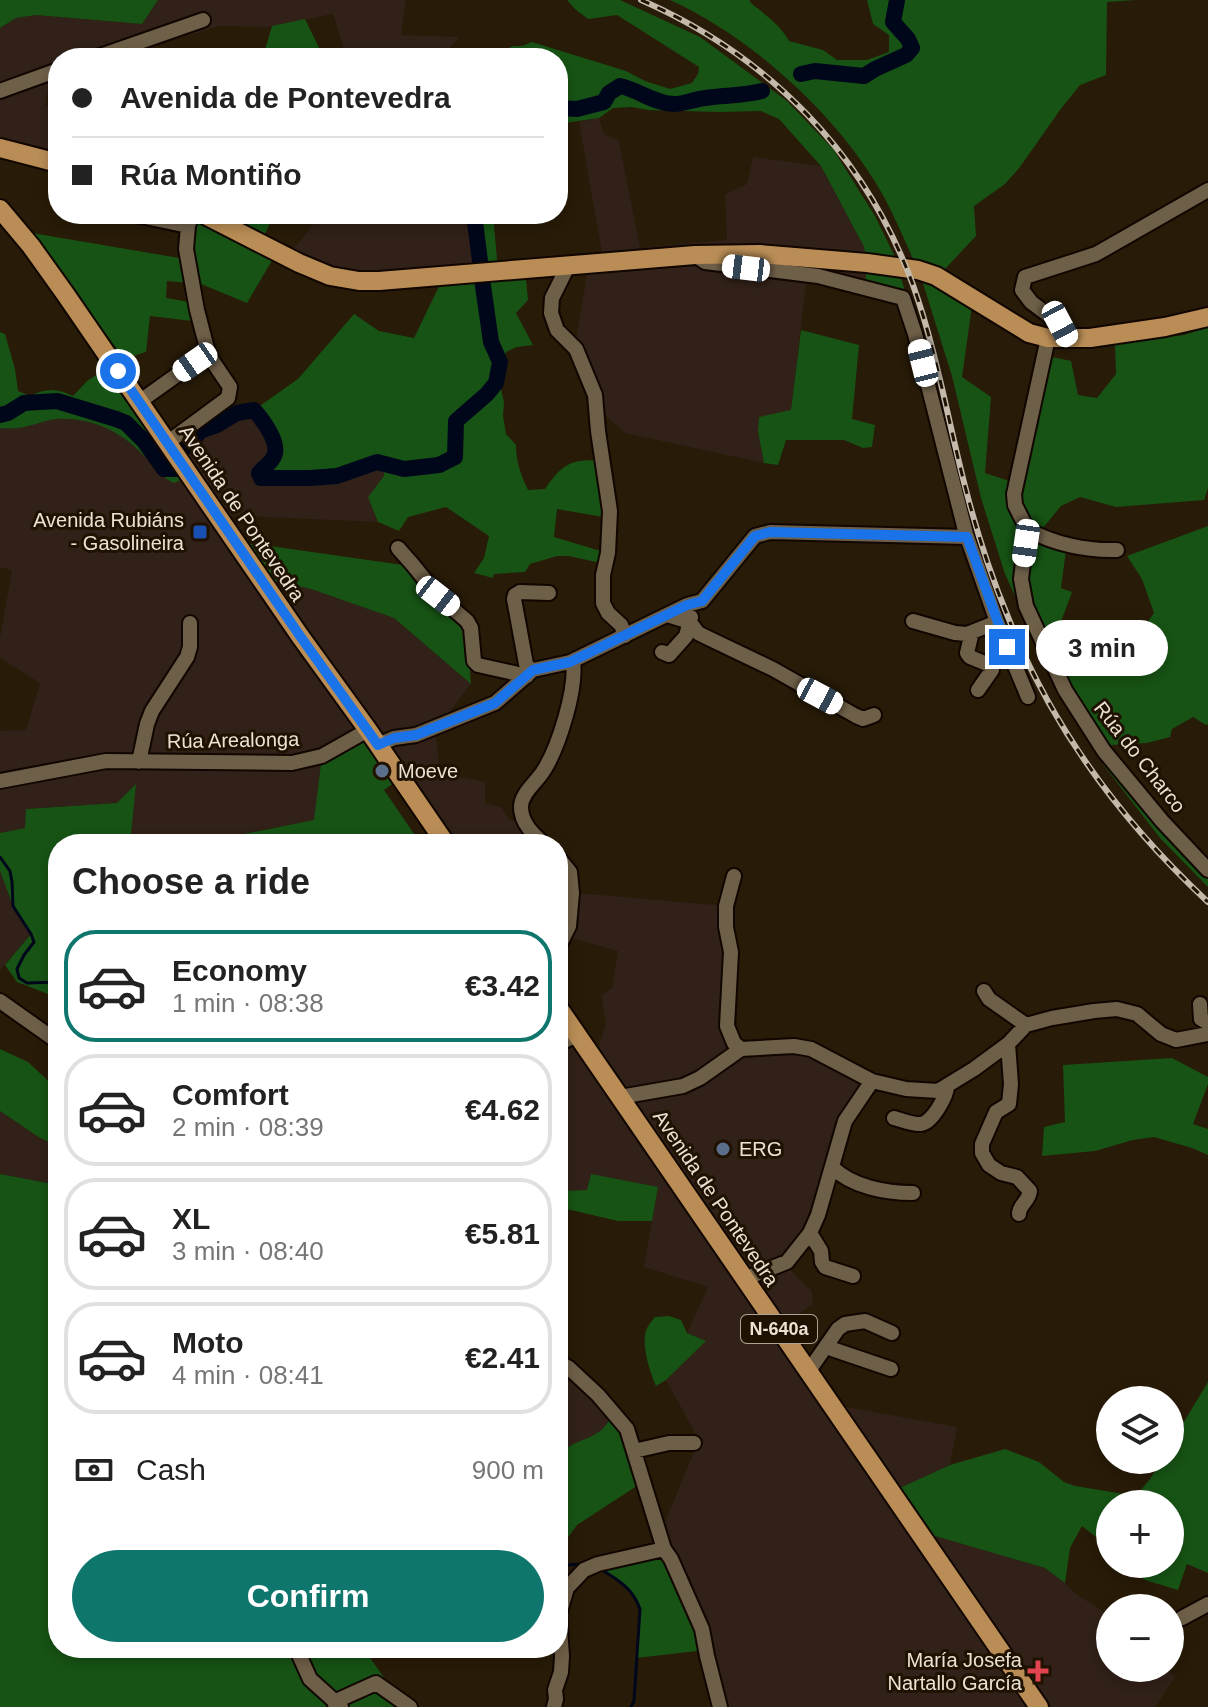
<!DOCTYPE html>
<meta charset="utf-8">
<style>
:root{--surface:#fff;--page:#f2f2f2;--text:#222;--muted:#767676;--line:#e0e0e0;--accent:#0f766e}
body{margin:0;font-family:Arial,sans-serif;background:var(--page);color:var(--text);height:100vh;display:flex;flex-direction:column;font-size:30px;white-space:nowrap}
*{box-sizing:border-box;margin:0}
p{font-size:26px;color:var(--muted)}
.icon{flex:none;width:44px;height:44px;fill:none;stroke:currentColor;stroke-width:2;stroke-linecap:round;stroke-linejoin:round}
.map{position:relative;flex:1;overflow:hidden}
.drawer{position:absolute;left:48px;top:834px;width:520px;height:824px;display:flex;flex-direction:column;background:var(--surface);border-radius:32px;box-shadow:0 4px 12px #0003}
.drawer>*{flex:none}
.hud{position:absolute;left:48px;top:48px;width:520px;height:176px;border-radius:32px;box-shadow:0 4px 12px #0003;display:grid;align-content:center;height:176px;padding:0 24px;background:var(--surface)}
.controls{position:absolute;left:1096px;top:1386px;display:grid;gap:16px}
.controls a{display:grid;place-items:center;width:88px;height:88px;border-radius:50%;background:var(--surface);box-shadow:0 4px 12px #0003;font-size:40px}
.end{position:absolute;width:36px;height:36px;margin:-18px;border:10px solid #1a73e8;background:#fff;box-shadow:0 0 0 4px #fff}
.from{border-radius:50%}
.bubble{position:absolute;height:56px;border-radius:28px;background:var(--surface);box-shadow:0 4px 12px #0003;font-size:26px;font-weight:700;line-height:56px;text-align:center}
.car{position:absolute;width:24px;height:48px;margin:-24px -12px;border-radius:10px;box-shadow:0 0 6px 2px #0007;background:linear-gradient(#fff 24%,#345 0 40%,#fff 0 76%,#345 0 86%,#fff 0)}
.hud b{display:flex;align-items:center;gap:28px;height:76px;font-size:30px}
.hud b+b{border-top:2px solid var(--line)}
.hud i{width:20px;height:20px;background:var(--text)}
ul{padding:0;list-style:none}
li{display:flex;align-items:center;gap:24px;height:112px;margin:0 16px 12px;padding:0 8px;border:4px solid var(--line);border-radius:32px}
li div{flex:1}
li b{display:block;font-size:30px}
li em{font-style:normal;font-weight:700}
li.selected{border-color:var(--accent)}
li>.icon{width:72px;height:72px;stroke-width:1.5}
h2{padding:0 24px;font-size:36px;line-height:96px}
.pay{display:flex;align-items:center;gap:20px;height:88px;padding:0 24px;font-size:30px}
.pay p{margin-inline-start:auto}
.action{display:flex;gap:16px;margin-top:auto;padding:16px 24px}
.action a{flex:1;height:92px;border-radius:48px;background:var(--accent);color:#fff;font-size:32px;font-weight:700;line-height:92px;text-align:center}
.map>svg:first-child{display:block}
.industrial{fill:#312118}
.green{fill:#175315}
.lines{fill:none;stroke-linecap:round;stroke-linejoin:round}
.stream{stroke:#00071b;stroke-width:3}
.river{stroke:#00071b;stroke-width:16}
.minor-casing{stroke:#110600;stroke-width:18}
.major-casing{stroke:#110600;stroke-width:22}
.minor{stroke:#6e5f48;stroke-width:14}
.major{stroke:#b98d55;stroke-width:18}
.rail-casing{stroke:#c4baac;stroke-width:6}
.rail{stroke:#1f1201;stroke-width:3;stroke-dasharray:9;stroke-linecap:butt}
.route{stroke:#1a73e8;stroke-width:10}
.transit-dot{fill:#1a4fb4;stroke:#1f1201;stroke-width:3}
.service-dot{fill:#5c6f8a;stroke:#1f1201;stroke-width:3}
.health-dot{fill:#e0444e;stroke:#1f1201;stroke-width:3}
.labels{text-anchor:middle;stroke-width:6;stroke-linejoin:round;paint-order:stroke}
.shield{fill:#1f1201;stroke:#aea495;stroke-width:2}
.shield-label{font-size:18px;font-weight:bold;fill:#ebe2d5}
.street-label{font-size:20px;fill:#ebe2d5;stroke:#1f1201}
.poi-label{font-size:20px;fill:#ebe2d5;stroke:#1f1201;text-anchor:end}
</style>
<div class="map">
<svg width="1208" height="1707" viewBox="0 0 1208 1707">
<rect width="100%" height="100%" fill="#281b07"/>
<path class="industrial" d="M158,0H406L401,35L460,37L440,58H355L346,55L333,14L267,27L220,26L113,58H58V80L49,85L45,106L58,110V163L0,146V28L16,18L36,15L142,24Z
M599,118L604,134L619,141L640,248L727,240L725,194L747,184L753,157L821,166L864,247L867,263L865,287L807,275L791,410L758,432L764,463L625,433L596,407L576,340L587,275L602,253L579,122Z
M322,214H469L473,273L379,281L277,252L295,247Z
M57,401L116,419L164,469H176L200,431L237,413L254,410L266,423L276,450L273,458L259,473L261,478L289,476L310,478L337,476L377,462L385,464L384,476L369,497L378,522L218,515L259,577L311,589L394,618L471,684L435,730L440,773L485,782V803L501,807L510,820L524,823L545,844H447L374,733L321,764L315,820L230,836V844H130L118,803L27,809L25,828L0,833V731L26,730L40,683L0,658V638L12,570L0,567V427Z
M558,857L563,862L566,892L726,906L727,1026L741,1049H811L872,1081L845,1121L818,1215L789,1269L812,1291L813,1304L779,1328L840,1416L846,1407L957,1427L950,1465L891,1492L918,1531L1045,1568L1065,1583L1075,1593L1110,1616V1668H1167L1175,1677L1155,1707H720L660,1534L699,1440L666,1380L705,1341L687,1333L708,1287L644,1267L658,1187L591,1175L587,1190L558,1191V1044L577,1035L598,1050L606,1023L601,995L612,988L618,951L563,936L558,944Z
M0,871L13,906L31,934L0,970Z
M0,1111L40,1138L58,1146V1185L0,1174Z
M581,1379L613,1413L605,1427L597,1433L563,1451L558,1457V1386L562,1383Z"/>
<path class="green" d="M0,0H158L142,24L36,15L16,18L0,28Z
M567,0H620L700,37L787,101L833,149L875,216L894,255L904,288L903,298L865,287L867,263L864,247L821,166L779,119L761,111L720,112L648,110L632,107L613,108L599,118L558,124V58H488L513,46H522L532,42L626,71L645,81L670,89L692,83L698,74L699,67L617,15L588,19L575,9Z
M670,0H750V2C766,16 779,23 789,41L823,50L837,60H867L889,52V35L873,24L867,0H1137L1107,2L1106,75L1080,85L1060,110L1020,167L1005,184L974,206L976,236L943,271L918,270C907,246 897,221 884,197C841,118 752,37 670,0Z
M305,19L324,58H258L265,50L272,26Z
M199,214H274L261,243L277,252L247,303L201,284L167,281L166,298L189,302L192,321L150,316L146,352L124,359L32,233L191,260L193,227Z
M469,214H493L498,271L504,279H526L528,300L516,313L533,345L517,347L506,352L501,389L504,402L503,416L506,434L516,445C516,462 521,475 528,490L545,489C564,462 570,460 603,460L609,518L557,509L554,537L604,552L605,564L569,556H557L530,564L525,572L494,574L493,578L474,573L484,558L489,536L446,507L408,517L399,531L378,522L368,497L384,476V464C366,464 352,473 335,476C311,480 288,474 265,479L259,473C263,469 270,463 273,458C281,444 263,420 254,410L298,379L354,314L379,331L414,338L444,276L473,273Z
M921,277L972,306L962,377L991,397L985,473L1015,483L1039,378L1052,357L1071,361L1078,395L1097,398L1116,374L1115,343L1184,335L1208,327V488L1204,500L1116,507L1080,497L1061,506L1038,534L1066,550L1061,588L1072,592L1053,643L1068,668L1092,631L1124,655L1154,613L1142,579L1127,556L1208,526V724L1206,725L1193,717L1172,729L1170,737L1147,743L1110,745L1115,755L1208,870V887L1160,838L1105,767L1060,696L1005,574L981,498L952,376Z
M801,330L859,345L852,419L875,425L872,447L863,448L844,440H786L778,465L764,463L758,432L759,417L791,410Z
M0,332L5,334L15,369L18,391L30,396C46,388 57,388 73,396L87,381L104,370L181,480L174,483C160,477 153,464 142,454C135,446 126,439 117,434C99,422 70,416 50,420C31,425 20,430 0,428Z
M234,541L403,565L467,632L471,684L394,618L311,589L259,577Z
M371,735L401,778L384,790L421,844H230L229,837L314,820L321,764Z
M136,784L130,844H58V993L48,994L17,982L5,965L31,934L13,906L0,871V833L25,828L26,809L117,803Z
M0,1049L28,1062L58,1090V1146L40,1138L0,1111Z
M1172,1058L1208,1077V1084L1193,1124L1208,1129V1155L1192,1148L1154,1137L1133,1140L1095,1151L1042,1156L1044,1127L1065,1122L1063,1065Z
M0,1174L58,1185V1648H363L405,1707H0Z
M591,1174L658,1187L652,1221H618L558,1207V1191L587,1190Z
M669,1316L681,1320L687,1333L706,1341L666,1380L656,1386C650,1372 640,1343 647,1328C649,1324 652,1321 655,1317Z
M1208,1382V1573L1187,1564L1178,1590L1145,1580L1125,1564H1170V1504H1110V1548L1082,1526L1070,1548L1065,1583L1045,1568L918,1531L891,1492L950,1465L1005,1449L1039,1462L1064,1482L1075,1486L1136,1496L1150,1479L1162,1460H1170V1445Z
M613,1413L643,1482L577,1525L558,1551V1457C571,1441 581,1443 597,1433C605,1429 609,1420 613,1413Z
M664,1549L706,1650L636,1658C642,1609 648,1598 602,1570Z"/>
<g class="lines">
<path class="stream" d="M0,857L10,871L12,882L13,906L31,934L34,942L24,955L17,969L19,978L27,983L58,982
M558,1561L567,1565L583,1564
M602,1570C620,1581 633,1589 640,1609L634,1701L631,1707"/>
<path class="river" d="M801,74L815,71L864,76L875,69L906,55L912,48L908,39L893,22L897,0
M558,108L577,109L604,102L609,93L620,86C639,90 653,103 674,104C684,104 695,99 705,98C724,95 743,96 762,91
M474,214L480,261
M0,415L8,413L24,403L57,401L116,419L126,423L144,441L164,469H177
M189,446L200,431L217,425L237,413L254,410C263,420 282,445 273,458C270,464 263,468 259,473L261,478H310L337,476L377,462L404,469L439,465L455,457L456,421L487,394L496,383L500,362L491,342L482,279"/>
<defs>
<path id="minor" d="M94,58L203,20
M0,91L58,70
M131,214L188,226
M699,258L705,262L818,276L903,298L915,334L966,534L997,622L1028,697
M568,266L552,298L551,313L557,330L576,349L595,395L598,431L610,511L608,553L603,575V603L608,613L621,625L625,636
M1048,338L1014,494L1015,505L1027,529L1021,579L1026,606L1065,690L1104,751L1162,821L1208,870
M1068,339L1060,324L1031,302L1022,290L1025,277L1096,254L1208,190
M139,402L195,362L209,356
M167,443L228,398L230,387L209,356L197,310L186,249L188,226L192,214
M1027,529C1053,544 1087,551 1117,550
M398,548L413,565L438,596L467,621L471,628L474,661L478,665L527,676
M667,615L690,622L698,633L706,637L773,669L856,716L863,719L874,715
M913,621L955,633L967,634L997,622
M972,632L967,653L970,657L992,666V670L978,690
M662,652L669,655L686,636L691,617
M533,670L529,668L526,664L514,599L515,595L520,592L549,593
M378,745L394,738L416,735L495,703L533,670L570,662L687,605L702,601L755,536L770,532L967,537
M139,762L147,724L152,711L187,657L190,647V623
M0,781L106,761L292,763L322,756L368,730
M544,844C533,834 521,823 521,807C521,793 537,782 544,770C559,746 577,688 573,661
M558,857L570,872L572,893L569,926L558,948
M734,876L726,906V927L731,952L727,1026L734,1043L741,1049
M984,991L989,999L1026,1025
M0,1001L58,1042
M1200,1004L1201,1019L1208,1023
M558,1044L577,1035
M1008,1044L1011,1084L1009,1104L996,1112L982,1144V1153L989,1165L1001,1173L1017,1177L1030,1191C1029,1201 1019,1205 1019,1214
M620,1097L683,1086L700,1078L741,1049L794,1046L811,1049L872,1081L906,1089L938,1091L974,1069L1008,1044L1026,1025L1052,1018L1094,1011L1117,1009L1137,1014L1161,1034L1176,1040L1208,1034
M894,1118C901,1120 913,1125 921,1124C932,1123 947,1096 947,1086
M832,1167C852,1187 886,1193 913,1193
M810,1233L821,1251L822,1262L825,1267L853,1276
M744,1279L787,1262L810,1233L818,1215L845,1121L872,1081
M828,1344L832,1349L891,1369
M558,1362L569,1368L598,1395L627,1429L664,1549L671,1559L702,1629L707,1656L720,1707
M808,1372L838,1329L845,1324L865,1321L892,1333
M634,1451L669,1443H694
M1182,1618L1208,1604
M296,1648L310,1679L341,1707
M334,1702L376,1683L410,1707
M554,1707L556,1699L555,1690L561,1672L562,1656L559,1615L567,1588L584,1570L598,1564L664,1549"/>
<path id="major" d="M0,148L58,163
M0,209L31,246L66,295L300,636L368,730L446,844
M203,214L299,263L330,276L359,281H379L695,255L760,254L867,263L918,270L936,276L1029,333L1048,338H1090L1165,327L1208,317
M558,1007L1039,1707"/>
</defs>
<use href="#minor" class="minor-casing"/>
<use href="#major" class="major-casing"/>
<use href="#minor" class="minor"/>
<use href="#major" class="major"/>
<defs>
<path id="rail" d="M641,0C769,56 865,154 913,285C937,352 948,422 966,490C977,533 991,576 1008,617C1051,726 1122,822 1208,902"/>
</defs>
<use href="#rail" class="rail-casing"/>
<use href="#rail" class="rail"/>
</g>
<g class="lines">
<path class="route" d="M118,371L300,636L378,745L394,738L416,735L495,703L533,670L570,662L687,605L702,601L755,536L770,532L967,537L1007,647"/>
</g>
<rect class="transit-dot" x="192" y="524" width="16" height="16" rx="4"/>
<g class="service-dot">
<circle cx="382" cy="771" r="8"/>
<circle cx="723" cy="1149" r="8"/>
</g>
<path class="health-dot" d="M1034 1659h8v8h8v8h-8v8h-8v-8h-8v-8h8z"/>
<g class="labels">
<rect class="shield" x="741" y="1315" width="76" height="28" rx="6"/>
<g class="shield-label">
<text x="779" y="1335">N-640a</text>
</g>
<g class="street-label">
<text transform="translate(242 513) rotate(56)" y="7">Avenida de Pontevedra</text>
<text transform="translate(233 740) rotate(-1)" y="7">Rúa Arealonga</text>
<text transform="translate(1140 757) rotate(52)" y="7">Rúa do Charco</text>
<text transform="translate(716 1198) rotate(56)" y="7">Avenida de Pontevedra</text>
</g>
<g class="poi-label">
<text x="184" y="527">Avenida Rubiáns<tspan x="184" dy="23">- Gasolineira</tspan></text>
<text x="398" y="778" text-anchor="start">Moeve</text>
<text x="739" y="1156" text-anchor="start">ERG</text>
<text x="1022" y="1667">María Josefa<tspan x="1022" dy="23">Nartallo García</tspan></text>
</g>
</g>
</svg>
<div class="controls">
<a><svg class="icon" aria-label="layers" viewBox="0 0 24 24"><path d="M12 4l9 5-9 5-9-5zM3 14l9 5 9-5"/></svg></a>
<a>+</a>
<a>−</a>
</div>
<i class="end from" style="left:118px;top:371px"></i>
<i class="end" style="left:1007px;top:647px"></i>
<div class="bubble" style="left:1036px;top:620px;width:132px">3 min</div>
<i class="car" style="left:746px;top:268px;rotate:277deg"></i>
<i class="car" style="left:1060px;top:324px;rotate:152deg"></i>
<i class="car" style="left:195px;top:362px;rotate:235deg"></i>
<i class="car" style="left:923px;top:363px;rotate:346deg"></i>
<i class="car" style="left:1026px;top:543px;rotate:188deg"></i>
<i class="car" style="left:438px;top:596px;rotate:128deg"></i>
<i class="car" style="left:820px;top:696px;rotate:118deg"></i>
<div class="hud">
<b><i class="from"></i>Avenida de Pontevedra</b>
<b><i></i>Rúa Montiño</b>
</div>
<section class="drawer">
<h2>Choose a ride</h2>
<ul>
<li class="selected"><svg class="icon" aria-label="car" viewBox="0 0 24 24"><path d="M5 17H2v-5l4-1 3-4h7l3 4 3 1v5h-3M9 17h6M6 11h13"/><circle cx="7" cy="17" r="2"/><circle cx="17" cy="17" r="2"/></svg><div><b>Economy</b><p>1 min · 08:38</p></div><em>€3.42</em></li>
<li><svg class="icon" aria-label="car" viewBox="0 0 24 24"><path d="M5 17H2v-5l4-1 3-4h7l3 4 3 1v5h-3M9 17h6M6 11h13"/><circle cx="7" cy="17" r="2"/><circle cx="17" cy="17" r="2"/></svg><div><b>Comfort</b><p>2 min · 08:39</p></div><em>€4.62</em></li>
<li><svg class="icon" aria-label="car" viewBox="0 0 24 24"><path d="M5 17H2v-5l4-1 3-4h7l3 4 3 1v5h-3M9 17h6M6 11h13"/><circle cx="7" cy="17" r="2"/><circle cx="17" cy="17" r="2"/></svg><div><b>XL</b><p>3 min · 08:40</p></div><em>€5.81</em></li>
<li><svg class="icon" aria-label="car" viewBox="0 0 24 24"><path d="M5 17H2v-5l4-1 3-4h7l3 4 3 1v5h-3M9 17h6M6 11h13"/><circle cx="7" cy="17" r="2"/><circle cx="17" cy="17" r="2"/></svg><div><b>Moto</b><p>4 min · 08:41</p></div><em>€2.41</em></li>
</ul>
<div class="pay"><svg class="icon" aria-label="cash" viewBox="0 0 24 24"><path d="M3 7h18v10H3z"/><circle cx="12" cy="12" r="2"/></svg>Cash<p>900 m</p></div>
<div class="action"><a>Confirm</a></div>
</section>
</div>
